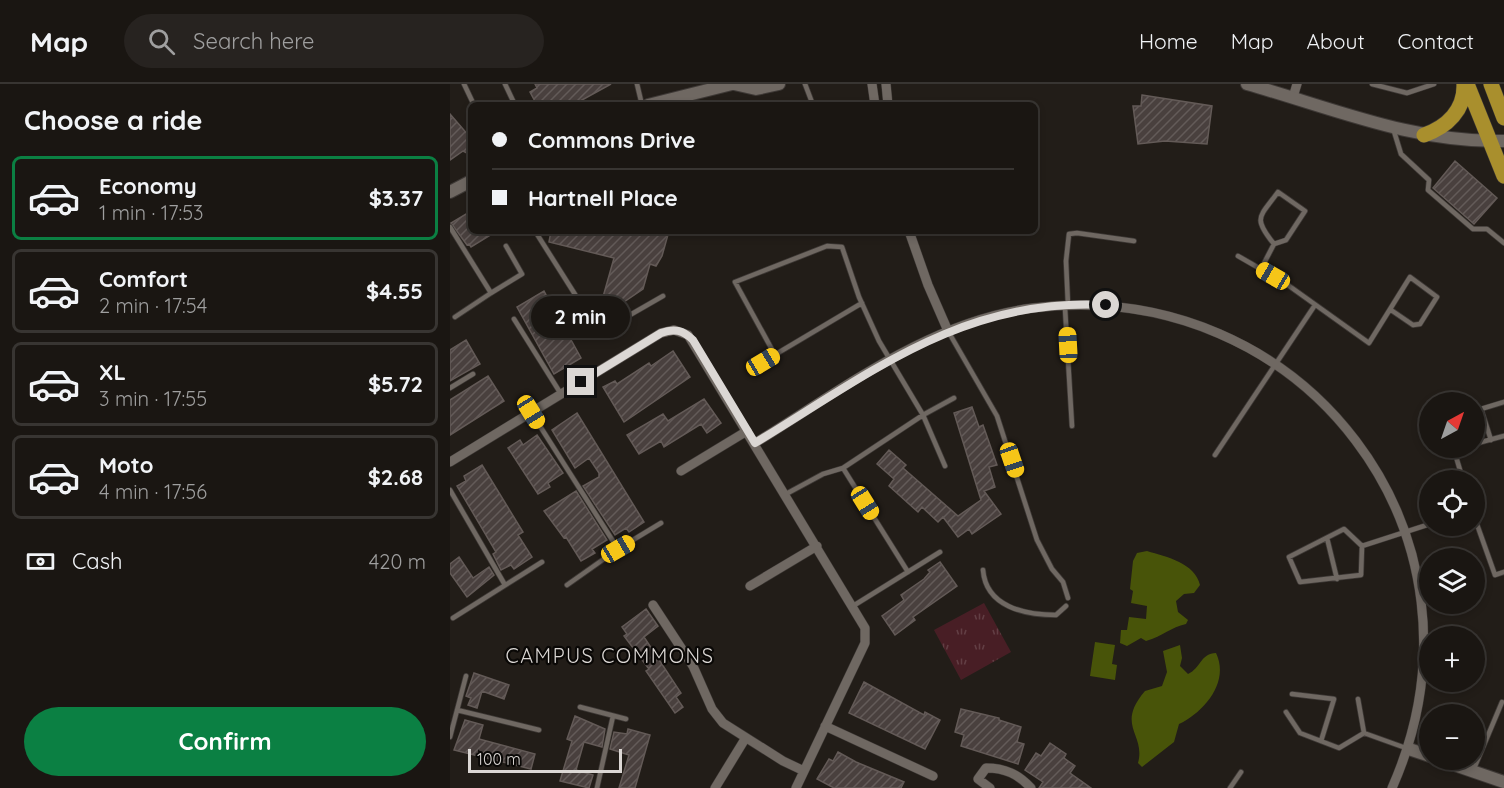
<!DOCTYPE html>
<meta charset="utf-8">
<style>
:root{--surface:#1a1612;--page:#272320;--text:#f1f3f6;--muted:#9f9f9f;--line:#383532;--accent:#0b8043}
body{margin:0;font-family:Quicksand,sans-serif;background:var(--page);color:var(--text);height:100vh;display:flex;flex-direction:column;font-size:22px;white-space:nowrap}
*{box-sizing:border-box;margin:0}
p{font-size:20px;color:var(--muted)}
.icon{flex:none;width:33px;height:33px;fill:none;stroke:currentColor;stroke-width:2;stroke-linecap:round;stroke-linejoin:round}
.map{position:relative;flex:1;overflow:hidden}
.sheet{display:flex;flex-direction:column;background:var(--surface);width:450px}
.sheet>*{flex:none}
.guide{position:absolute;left:18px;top:18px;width:570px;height:132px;border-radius:9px;box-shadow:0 3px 9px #0003,0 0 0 2px var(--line);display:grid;align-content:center;height:132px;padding:0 24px;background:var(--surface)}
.needle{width:39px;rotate:40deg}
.fabs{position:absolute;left:969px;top:308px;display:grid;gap:12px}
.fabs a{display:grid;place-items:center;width:66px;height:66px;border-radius:50%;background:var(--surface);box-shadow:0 3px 9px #0003,0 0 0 2px var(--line);font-size:30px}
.scale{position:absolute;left:18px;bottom:15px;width:154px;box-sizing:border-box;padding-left:6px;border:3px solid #dbd7d4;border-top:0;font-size:16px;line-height:21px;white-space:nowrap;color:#dbd7d4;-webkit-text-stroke:4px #0a0806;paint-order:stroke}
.end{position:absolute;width:27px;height:27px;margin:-14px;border:8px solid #dbd7d4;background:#111;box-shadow:0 0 0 3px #111}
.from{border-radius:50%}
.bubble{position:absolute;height:42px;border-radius:21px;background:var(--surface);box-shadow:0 3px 9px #0003,0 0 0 2px var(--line);font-size:20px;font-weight:700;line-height:42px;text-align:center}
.car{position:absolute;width:18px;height:36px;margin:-18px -9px;border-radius:8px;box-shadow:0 0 4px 2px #0007;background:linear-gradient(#f5c518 24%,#345 0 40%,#f5c518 0 76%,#345 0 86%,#f5c518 0)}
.guide b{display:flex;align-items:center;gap:21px;height:57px;font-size:22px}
.guide b+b{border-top:2px solid var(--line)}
.guide i{width:15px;height:15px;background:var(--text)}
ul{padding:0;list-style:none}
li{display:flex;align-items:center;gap:18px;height:84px;margin:0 12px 9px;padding:0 12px;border:3px solid var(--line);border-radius:9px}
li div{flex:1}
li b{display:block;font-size:22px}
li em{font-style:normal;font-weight:700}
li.current{border-color:var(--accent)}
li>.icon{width:54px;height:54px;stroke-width:1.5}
h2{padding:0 24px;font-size:27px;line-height:72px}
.pay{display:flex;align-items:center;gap:15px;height:66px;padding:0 24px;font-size:22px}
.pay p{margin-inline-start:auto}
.button{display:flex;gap:12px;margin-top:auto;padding:12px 24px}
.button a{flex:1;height:69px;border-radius:36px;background:var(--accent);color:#fff;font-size:24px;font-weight:700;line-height:69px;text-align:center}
header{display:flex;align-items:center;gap:36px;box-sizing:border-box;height:84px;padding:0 30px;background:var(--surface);border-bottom:2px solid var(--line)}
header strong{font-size:28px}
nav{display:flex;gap:33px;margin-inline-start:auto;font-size:21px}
.search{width:420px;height:54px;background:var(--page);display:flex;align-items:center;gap:15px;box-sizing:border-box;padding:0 21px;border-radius:33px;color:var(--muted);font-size:22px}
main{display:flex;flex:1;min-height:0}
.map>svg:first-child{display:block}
.park{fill:url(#park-tufts)}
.water{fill:#485409}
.building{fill:url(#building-hatch);stroke:#635a57;stroke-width:1.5}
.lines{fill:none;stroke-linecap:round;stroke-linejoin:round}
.service-casing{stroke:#3e3936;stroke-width:6}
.minor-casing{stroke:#3e3936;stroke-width:10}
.tertiary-casing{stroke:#3e3936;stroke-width:14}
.primary-casing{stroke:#3e3936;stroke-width:16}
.service{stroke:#6f6862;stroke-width:4.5}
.minor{stroke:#6f6862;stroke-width:9}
.tertiary{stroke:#6f6862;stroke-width:12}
.primary{stroke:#a98f2d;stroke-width:15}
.route{stroke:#dbd7d4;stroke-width:8}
.labels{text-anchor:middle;stroke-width:4.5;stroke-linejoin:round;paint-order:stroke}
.quarter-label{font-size:20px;letter-spacing:1.5px;fill:#dbd7d4;stroke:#0a0806}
</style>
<header>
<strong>Map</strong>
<div class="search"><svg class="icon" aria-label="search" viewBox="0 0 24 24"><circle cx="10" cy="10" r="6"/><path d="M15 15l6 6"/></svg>Search here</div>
<nav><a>Home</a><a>Map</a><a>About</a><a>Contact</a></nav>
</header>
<main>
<section class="sheet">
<h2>Choose a ride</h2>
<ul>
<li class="current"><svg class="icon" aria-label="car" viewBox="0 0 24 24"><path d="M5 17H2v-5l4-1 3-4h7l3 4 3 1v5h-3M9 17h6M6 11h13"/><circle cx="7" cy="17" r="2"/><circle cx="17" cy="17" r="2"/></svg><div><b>Economy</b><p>1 min · 17:53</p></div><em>$3.37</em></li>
<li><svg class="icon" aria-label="car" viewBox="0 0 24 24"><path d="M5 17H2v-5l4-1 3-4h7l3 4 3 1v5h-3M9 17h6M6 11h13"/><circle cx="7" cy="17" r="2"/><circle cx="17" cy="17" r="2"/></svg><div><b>Comfort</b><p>2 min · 17:54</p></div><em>$4.55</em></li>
<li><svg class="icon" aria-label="car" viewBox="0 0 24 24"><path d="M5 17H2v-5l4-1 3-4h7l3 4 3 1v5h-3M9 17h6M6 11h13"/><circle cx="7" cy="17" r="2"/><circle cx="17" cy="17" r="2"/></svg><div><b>XL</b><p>3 min · 17:55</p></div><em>$5.72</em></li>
<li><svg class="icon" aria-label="car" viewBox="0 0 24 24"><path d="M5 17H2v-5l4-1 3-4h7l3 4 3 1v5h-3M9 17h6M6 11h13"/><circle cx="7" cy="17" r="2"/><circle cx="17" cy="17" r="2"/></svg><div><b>Moto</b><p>4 min · 17:56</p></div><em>$2.68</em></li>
</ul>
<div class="pay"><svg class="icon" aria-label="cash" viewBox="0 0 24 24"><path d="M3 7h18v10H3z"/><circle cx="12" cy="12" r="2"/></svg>Cash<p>420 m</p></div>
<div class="button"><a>Confirm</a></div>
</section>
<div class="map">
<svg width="1054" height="704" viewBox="0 0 1054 704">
<defs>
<pattern id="park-tufts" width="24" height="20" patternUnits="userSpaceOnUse" patternTransform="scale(1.5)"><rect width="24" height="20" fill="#481e25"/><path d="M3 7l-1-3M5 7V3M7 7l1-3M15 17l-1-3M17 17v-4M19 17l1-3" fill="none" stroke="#623e44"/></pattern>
<pattern id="building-hatch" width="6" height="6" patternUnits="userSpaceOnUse" patternTransform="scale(1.5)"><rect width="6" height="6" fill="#49403e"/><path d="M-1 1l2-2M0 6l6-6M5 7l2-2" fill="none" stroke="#635b59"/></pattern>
</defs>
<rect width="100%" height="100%" fill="#221d18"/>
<path class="park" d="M534,519L561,568L511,596L484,546Z"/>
<path class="water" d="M697,467C717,473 745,479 750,501L744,509L734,510L726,517L728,528L738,536L736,540C721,543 713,552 696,557L691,554L677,562L670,559L671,546H677L679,533L696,535L697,522L681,519L683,507L680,505L683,477L687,469Z
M645,558L665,561L662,580L667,581L665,596L640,592Z
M730,561L732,574L730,582L738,590C751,584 751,569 766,569C780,598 754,628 729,640L724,658L692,683L688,679C696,650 665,642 695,607L712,602L717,588L713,567Z"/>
<path class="building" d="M85,0H161L123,21H87L80,8L87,4Z
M692,11L762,22L757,60L715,57L688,60L683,22H691Z
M0,30L20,53L18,57L21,61V66L17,69L13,67L0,76Z
M1005,77L1047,114L1024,140L983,104Z
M21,127V147H47L21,163L19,160L17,161L1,139Z
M101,147H219L212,172L206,182L200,180L193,205L165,224L151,220L164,174L99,158Z
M94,207L131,274L104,290L67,223Z
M16,256L30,280L0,297V266Z
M223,267L240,293L174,338L153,303L165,297L167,300L199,279L201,282Z
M38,292L54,317L0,351V316Z
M254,315L271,339L257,349L251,340L214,363L211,357L189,370L177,351L213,330L218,337Z
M522,323L529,343L533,341L547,381L539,383L545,403L534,407L551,430L522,450L519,445L508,453L493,433L488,438L472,423L468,428L439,402L444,395L427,380L439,366L456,381L453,384L508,432L531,416L504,329Z
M127,329L194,438L179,448L176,444L165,451L133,402L149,393V389L139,374L125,384L102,346Z
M87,351L113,389L98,399L100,403L88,410L58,364L70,356L73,361Z
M32,381L73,448L68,451L82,473L64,485L61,481L51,486L43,470L46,468L7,402L16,397L14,392Z
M126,407L157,456L142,465L145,469L131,477L116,453L114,454L94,427Z
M9,473L23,494L39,483L44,491L17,513L0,489V480Z
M490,478L507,502L463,533L465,536L445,551L432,532L454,516L451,511L474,495L480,488L478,486Z
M196,525L208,542L194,553L231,609L226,613L233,623L225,629L196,587L199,585L174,552L177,550L172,543Z
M24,589L59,601L54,615L32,607L27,624L18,621L21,614L16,612Z
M414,598L474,631L475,628L490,636L475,665L399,629Z
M511,625L549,634V636L571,643L567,658L574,660L568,680L511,662L514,651L505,648Z
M125,632L155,645L152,663L134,658L126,686L143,691L139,704L110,697L122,657L117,655Z
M15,636L33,641L29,655L85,670L81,685L4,666Z
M178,645L200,651L185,704H169L179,671L160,665L164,648L177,650Z
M600,659L616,670L614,674L625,682L620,689L641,704H589L593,698L575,686L586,669L591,672Z
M388,668L406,678L454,698L451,704H384L367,695L379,675L383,677Z"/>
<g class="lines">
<defs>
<path id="service" d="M14,0L24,21
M55,0L65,21
M187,0L192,21
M355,0L363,21
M922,0L957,9L984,0
M943,44L951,70L979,96L978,106L1023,145H1037L1054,159
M0,143L41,209L72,190L56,162
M85,147L145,242L152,245L159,243L213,212
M788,172L835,199L919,259L960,193L987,213L970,240L963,241L941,226
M811,185L824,160L836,156L855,127L828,108C810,133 802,133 824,160
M618,221L616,177L619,150L627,149L684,157
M615,224L622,342
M5,233L41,209
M64,235L111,310
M498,247L547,332L587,456L602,485L613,498L618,514
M325,271L285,198L377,162L392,163L409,213L429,257L473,331L495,382
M301,285L412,219
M0,304L23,290
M81,328L168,465
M1041,356L1031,325L1054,318
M1024,360L1054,352
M765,371L865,221
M393,384L458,488
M1013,396L1004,366L1014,363
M0,406L55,501
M336,410L373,390L393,384L473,331L504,314
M1024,432L1045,491L1054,488
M894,445L912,462L911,491L850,498L839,473Z
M877,454L887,495
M912,462L980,440
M533,486C536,523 575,531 606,531L616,522
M117,501L168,465L211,439
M403,522L490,468
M3,534L92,478
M842,610L884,615L871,657
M908,615L914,649
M130,623L176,635
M7,626L89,646
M836,628L850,649L889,664L914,649
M914,649L953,663
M0,653L16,592
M1023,687L1052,618
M147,704L163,632
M780,704L791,688"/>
<path id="minor" d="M422,0L425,21
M436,0L438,21
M843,13L847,0
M459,147L478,201L498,247
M305,359C390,307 481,236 583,224C853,191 1054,451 942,704
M0,378L211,249L224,246L238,251L415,544V559L346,704
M231,387L297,347
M300,502L367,462
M203,521L243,582L262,625L273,639L333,677L354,687
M375,642L483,692
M265,704L295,655
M540,704L528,695L536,684C555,684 568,690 581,704"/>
<path id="tertiary" d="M284,0L306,5L329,0
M797,0C882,24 964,59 1054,57
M198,21L282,0
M0,108L21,97
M959,665L980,672
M987,675L1054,698"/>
<path id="primary" d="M1017,0L1054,92
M1041,0L1054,34
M974,51C997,43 1015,26 1014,0"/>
</defs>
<use href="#service" class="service-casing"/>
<use href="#minor" class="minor-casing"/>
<use href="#tertiary" class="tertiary-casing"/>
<use href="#primary" class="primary-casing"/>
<use href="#service" class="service"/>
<use href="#minor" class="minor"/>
<use href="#tertiary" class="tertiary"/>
<use href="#primary" class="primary"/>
</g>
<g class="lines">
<path class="route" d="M131,298L211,249C224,244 233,246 243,256L305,359C419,290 514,213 656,221"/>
</g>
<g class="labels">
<g class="quarter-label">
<text x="160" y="579">CAMPUS COMMONS</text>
</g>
</g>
</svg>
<div class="fabs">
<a><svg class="needle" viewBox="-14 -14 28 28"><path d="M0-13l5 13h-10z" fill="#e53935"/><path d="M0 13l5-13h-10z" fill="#9f9f9f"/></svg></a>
<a><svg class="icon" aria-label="locate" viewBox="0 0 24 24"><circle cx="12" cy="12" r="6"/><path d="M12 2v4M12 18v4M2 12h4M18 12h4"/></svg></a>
<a><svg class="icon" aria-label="layers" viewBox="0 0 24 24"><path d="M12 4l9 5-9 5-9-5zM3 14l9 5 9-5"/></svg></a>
<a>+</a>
<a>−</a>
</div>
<div class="scale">100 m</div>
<i class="end from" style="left:656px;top:221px"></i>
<i class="end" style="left:131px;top:298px"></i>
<div class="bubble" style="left:81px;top:212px;width:99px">2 min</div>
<i class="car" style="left:823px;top:192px;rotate:300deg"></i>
<i class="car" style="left:618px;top:261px;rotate:357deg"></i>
<i class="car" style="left:313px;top:278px;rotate:59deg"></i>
<i class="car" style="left:81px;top:328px;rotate:148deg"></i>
<i class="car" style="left:562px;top:376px;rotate:161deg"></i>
<i class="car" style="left:415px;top:419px;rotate:148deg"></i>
<i class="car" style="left:168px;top:465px;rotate:60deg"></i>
<div class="guide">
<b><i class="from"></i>Commons Drive</b>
<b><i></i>Hartnell Place</b>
</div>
</div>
</main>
